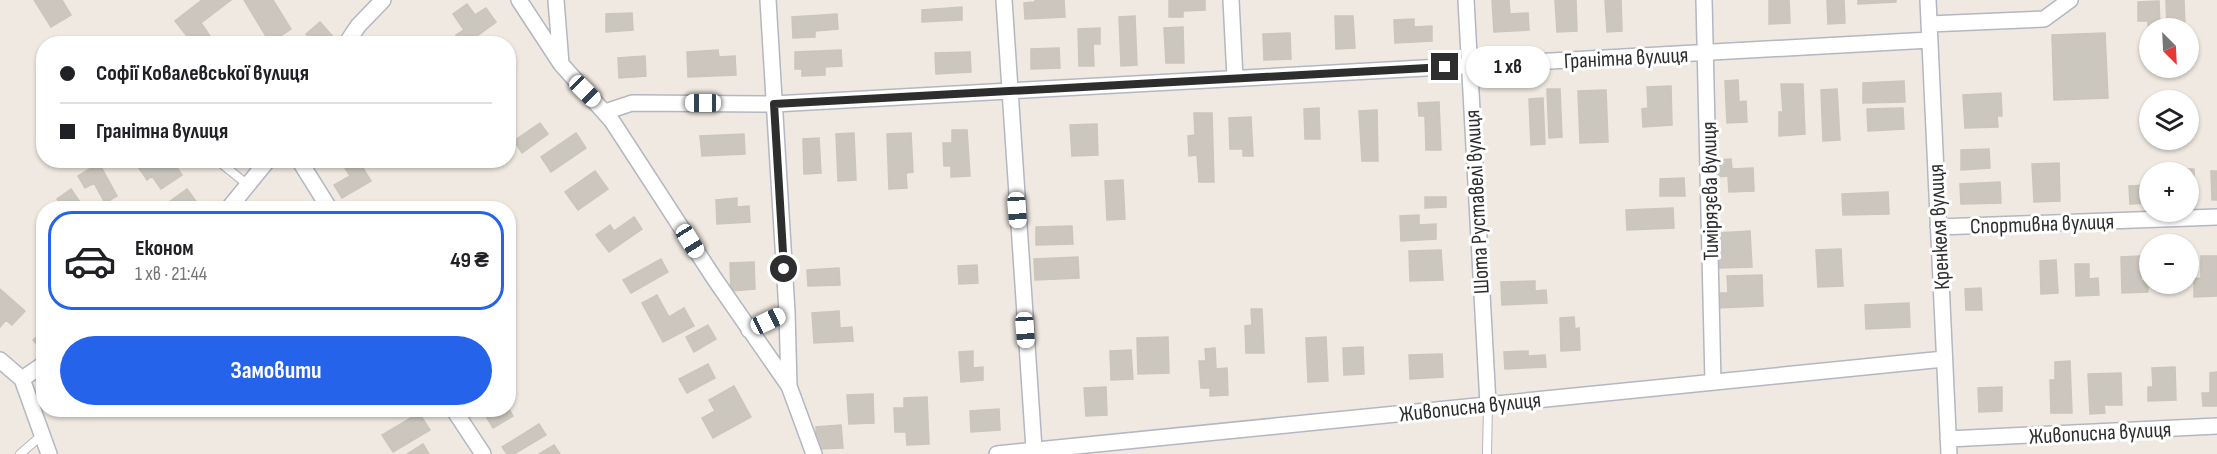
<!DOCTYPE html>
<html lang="uk">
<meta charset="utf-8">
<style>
:root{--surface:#fff;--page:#f2f2f2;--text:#202124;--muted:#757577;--line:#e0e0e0;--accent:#2563eb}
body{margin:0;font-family:"Sofia Sans Condensed",sans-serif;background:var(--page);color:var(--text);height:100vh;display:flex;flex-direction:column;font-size:22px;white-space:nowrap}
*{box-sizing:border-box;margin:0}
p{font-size:20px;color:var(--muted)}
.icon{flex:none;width:33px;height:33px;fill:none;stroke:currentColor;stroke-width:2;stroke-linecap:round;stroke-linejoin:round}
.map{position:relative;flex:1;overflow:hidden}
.panel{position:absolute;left:36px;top:201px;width:480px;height:216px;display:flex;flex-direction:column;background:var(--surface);border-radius:24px;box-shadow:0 2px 4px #0004}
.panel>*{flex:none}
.banner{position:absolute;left:36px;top:36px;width:480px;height:132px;border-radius:24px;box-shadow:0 2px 4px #0004;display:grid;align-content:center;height:132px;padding:0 24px;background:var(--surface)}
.needle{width:39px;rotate:156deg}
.fabs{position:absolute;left:2139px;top:18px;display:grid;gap:12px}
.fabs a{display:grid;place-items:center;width:60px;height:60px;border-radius:50%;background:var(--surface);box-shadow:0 2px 4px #0004;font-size:30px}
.end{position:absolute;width:27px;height:27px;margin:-14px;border:8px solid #2e2e2e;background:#fff;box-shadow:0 0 0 3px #fff}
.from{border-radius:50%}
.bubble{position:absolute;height:42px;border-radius:21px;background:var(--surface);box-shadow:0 2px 4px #0004;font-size:20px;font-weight:700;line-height:42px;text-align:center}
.car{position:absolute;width:18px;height:36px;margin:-18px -9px;border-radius:8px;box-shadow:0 0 4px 2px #0007;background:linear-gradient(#fff 24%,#345 0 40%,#fff 0 76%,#345 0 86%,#fff 0)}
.banner b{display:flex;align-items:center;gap:21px;height:57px;font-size:22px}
.banner b+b{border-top:2px solid var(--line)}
.banner i{width:15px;height:15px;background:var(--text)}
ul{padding:10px 0 0;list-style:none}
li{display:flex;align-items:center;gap:18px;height:99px;margin:0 12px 9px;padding:0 12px;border:3px solid var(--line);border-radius:24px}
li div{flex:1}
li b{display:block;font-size:22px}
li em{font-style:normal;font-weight:700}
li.on{border-color:var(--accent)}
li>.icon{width:54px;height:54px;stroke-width:1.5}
.cta{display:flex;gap:12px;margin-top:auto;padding:12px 24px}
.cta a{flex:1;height:69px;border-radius:36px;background:var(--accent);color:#fff;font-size:24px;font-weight:700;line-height:69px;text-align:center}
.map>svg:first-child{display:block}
.building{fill:#cbc7bf;stroke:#cbc5ba;stroke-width:1.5}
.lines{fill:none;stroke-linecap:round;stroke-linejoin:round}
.lane-casing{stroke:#b4b7c1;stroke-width:10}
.street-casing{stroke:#b4b7c1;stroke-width:18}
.lane{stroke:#fff;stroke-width:8}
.street{stroke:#fff;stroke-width:15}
.route{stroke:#2e2e2e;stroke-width:8}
.labels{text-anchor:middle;stroke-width:6;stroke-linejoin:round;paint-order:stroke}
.street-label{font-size:22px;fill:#2e2e2e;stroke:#fff}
</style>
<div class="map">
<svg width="2217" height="454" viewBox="0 0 2217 454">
<rect width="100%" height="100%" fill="#efe9e1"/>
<path class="building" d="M34,0H62L71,15L51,27Z
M202,0H231L201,23L210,36L201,44H193L175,21Z
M244,0H273L291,29L270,43Z
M1035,0H1064L1065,17L1025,19L1024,3L1035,2Z
M1169,0H1205V10L1183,11V17H1169Z
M1492,0H1509L1510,14L1528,13L1529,30L1494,32Z
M1555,0H1576L1577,31L1557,32Z
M1605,0H1621L1622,31L1607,32Z
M1769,0H1789L1790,23L1769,24Z
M1827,0H1844L1845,23L1828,24Z
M1858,0H1896V2L1858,4Z
M2166,0H2184L2185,28H2167Z
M2159,1L2160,28H2150L2148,43V21H2138V2Z
M467,4L475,15L486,8L496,22L466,44H461L456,35L464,30L453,14Z
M962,7V20L922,22V10Z
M632,13L633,30L606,32V14Z
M837,14L838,29L815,31V37L793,38L792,17Z
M1135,16L1137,65L1121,66L1119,17Z
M1335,16H1353L1355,48L1336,49Z
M1414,19V27L1432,26V41L1395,43L1394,20Z
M320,22L336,40L332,44H314L306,34Z
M1183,27L1184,63H1166L1164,28Z
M1100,28V44H1093L1094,66H1079L1078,29Z
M1290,33L1291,59L1264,60L1263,34Z
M2105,33L2108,98L2054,100L2052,35Z
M1059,48L1060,68L1031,69V49Z
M718,50L719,57L735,56L736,75L688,77L687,52Z
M841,50L842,66L825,67V75L802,76V69H795V52Z
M970,52L971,72L936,74L935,53Z
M645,56L646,76L619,78L618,58Z
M1738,80L1739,102L1746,101L1747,122L1727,123L1725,81Z
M1904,81L1905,102L1863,103V83Z
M1781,84H1803L1805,134L1779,136V112H1783Z
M1671,86L1672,125L1643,127L1642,109L1648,108L1647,87Z
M1547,89H1560L1562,137L1549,138Z
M1837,89L1840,140L1823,141L1821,90Z
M1606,90L1608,142L1580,143L1578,91Z
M2001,93L2002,116H1997L1998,127L1965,128L1963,95Z
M1543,98L1545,144L1531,145L1529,99Z
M1439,102L1441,150H1426L1425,116H1419L1418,103Z
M1319,108L1320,139H1305L1304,109Z
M1903,108L1904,129L1868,131L1867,109Z
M1377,110L1378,161H1362L1359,111Z
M1194,113H1212L1214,182H1199L1197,155L1189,156L1188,136L1195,135Z
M1251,117L1253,156H1243V149H1230L1229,118Z
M540,123L548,134L522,153L514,141Z
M1097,124L1098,155L1072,156L1070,125Z
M952,130H967L970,176L951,177V166H944L943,143H952Z
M576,133L586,148L551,172L541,157Z
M854,133L856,180L838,181L836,134Z
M911,133L913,172L906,173L907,188L889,189L887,134Z
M744,134L745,154L702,156L700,136Z
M819,138L821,173L804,174L803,139Z
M1989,149L1990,168L1961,170V150Z
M1731,159L1732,169L1753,168L1754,191L1729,192L1728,176L1716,177V160Z
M141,160H165L166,163L172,160L182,175L161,189L152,176L147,180L136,164Z
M358,160L371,181L342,198L334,185L350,176L345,168Z
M99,163L117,196L105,203L94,183L85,188L78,176Z
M2059,163L2060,201L2034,202L2032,164Z
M2172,169H2194L2195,203H2188V172H2172Z
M595,171L608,189L578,210L565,192Z
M2211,171H2217V200H2212Z
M1684,178L1685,196H1660V179Z
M1123,180L1125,219L1107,220L1105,181Z
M2000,182L2001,203L1961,204L1960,184Z
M2150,185V203L2130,204L2129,186Z
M71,189L84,208H64L57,199Z
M187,189L201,208H170L166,204Z
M1888,192L1889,214L1843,215L1842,194Z
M1425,197H1446V207L1425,208Z
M737,198V207L749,206L750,222L717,224L716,200Z
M1673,208L1674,228L1627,230L1626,210Z
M1419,215V225L1436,224V239L1401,241L1400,216Z
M634,217L642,229L609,252L596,235L610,225L614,231Z
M1072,226L1073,244L1036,245V227Z
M1750,231L1752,267L1719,268L1718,233Z
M1841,249L1843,286L1818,287L1816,250Z
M1441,250L1443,280L1410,281L1409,251Z
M2140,256L2141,281H2148V292L2122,293L2121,257Z
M2201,256H2217V296L2194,297V279L2201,278Z
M1078,257L1079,278L1035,280L1034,259Z
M661,259L668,272L631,293L623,280Z
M2056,260L2058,293L2041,294L2040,261Z
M754,262L755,289L731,291L730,263Z
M2075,264H2089V279L2098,278L2099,295L2076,296Z
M977,265L978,283L959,284L958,266Z
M839,268L840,285L808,286L807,270Z
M1762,275L1763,306L1716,308V293H1728L1727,276Z
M1535,281V291L1546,290L1547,303L1502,305L1501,282Z
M1981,288L1982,310H1966L1965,289Z
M0,289L25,311L12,325L6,320L0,327Z
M657,295L669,317L684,308L694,326L663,342L642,303Z
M1909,303L1910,327L1866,329L1865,305Z
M1251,309H1262L1264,353H1246L1245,326L1252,325Z
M839,311L840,328L852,327L853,341L814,343L812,313Z
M1574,317L1575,329L1579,328L1580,350L1561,351L1560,318Z
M708,325L716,339L694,352L686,337Z
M44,331V352L33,340Z
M1168,337L1169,373L1138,374L1137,338Z
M1326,337L1328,381L1308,382L1306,338Z
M1363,347L1364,374L1344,375L1343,348Z
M1215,348L1216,369L1227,368L1228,395L1210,396V388H1201L1199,361H1206L1205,349Z
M1131,350L1133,379L1111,380L1110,351Z
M973,351V368L983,367V380L961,382L959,352Z
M1528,351V356L1545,355L1546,367L1505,369L1504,352Z
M1442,354L1443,377L1410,379L1409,355Z
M2070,361L2072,413H2051L2050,380H2055V362Z
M708,364L715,378L687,393L679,379Z
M2175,367L2176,400L2148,401V387H2153L2152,368Z
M2217,372V406H2203L2202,393H2210V373Z
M2121,373L2122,405H2104L2105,413L2090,414L2088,374Z
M734,386L751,417L713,438L702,418L715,411L709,400Z
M1106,387L1107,415L1086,416L1084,388Z
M2002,387V411L1979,412L1978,388Z
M873,394L874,423L849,424L847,395Z
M927,397L929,444L907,445L906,432H895L894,408H904V398Z
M508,408L513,416L493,428L486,416L496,410Z
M999,409L1000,430L971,432L970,411Z
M419,413L430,430L393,452L382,435Z
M539,424L546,435L514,454H507L502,447Z
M841,425L843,448L817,449L816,427Z
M423,444L429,454H407Z
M554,445L560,454H539Z"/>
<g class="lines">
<defs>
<path id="lane" d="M217,160L248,185
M20,454L42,435
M1487,454L1488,405"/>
<path id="street" d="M519,0L561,64L612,121L714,278L789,386
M556,0L561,64
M768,0L787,312
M1004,0L1034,449
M1231,0L1235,78
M1466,0L1488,404
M1704,0L1713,382
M1928,0L1949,454
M1929,24L2044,19L2070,0
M346,44L358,26L383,0
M605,112L632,103L774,104L1930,40
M299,160L329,208
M229,208L268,160
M1938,227L2217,217
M749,330L787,312L789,386L814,454
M0,360L22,379L49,454
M22,379L44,364
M454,410L483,454
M1948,439L2217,426
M997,454L1944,359"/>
</defs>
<use href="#lane" class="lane-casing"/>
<use href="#street" class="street-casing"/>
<use href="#lane" class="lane"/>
<use href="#street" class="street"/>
</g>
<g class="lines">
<path class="route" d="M784,269L774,104L1445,67"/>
</g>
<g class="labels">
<g class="street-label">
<text transform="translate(1626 57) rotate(-3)" y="8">Гранітна вулиця</text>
<text transform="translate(1709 191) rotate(-91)" y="8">Тимірязєва вулиця</text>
<text transform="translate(1476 202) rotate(-93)" y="8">Шота Руставелі вулиця</text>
<text transform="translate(2042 223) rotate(-2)" y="8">Спортивна вулиця</text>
<text transform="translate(1938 227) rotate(-93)" y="8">Кренкеля вулиця</text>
<text transform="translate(1470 406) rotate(-6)" y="8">Живописна вулиця</text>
<text transform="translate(2100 432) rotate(-3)" y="8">Живописна вулиця</text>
</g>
</g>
</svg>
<div class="fabs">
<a><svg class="needle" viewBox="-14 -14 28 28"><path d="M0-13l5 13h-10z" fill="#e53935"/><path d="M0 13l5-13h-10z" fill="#757577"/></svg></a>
<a><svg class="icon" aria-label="layers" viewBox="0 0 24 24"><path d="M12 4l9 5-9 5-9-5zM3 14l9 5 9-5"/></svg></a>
<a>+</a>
<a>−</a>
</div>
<i class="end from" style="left:784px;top:269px"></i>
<i class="end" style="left:1445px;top:67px"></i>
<div class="bubble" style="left:1466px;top:46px;width:84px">1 хв</div>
<i class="car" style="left:585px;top:91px;rotate:135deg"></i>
<i class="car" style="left:703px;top:103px;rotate:270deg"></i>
<i class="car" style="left:1017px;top:210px;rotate:176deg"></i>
<i class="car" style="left:690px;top:241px;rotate:148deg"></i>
<i class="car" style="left:768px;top:321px;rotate:65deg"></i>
<i class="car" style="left:1025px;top:330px;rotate:176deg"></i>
<div class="banner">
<b><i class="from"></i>Софії Ковалевської вулиця</b>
<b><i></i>Гранітна вулиця</b>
</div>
<section class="panel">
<ul>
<li class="on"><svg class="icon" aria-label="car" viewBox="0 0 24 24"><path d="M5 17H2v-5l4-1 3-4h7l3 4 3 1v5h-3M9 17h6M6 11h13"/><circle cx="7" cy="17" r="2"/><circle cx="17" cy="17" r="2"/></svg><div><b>Економ</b><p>1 хв · 21:44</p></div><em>49 ₴</em></li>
</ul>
<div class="cta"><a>Замовити</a></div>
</section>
</div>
